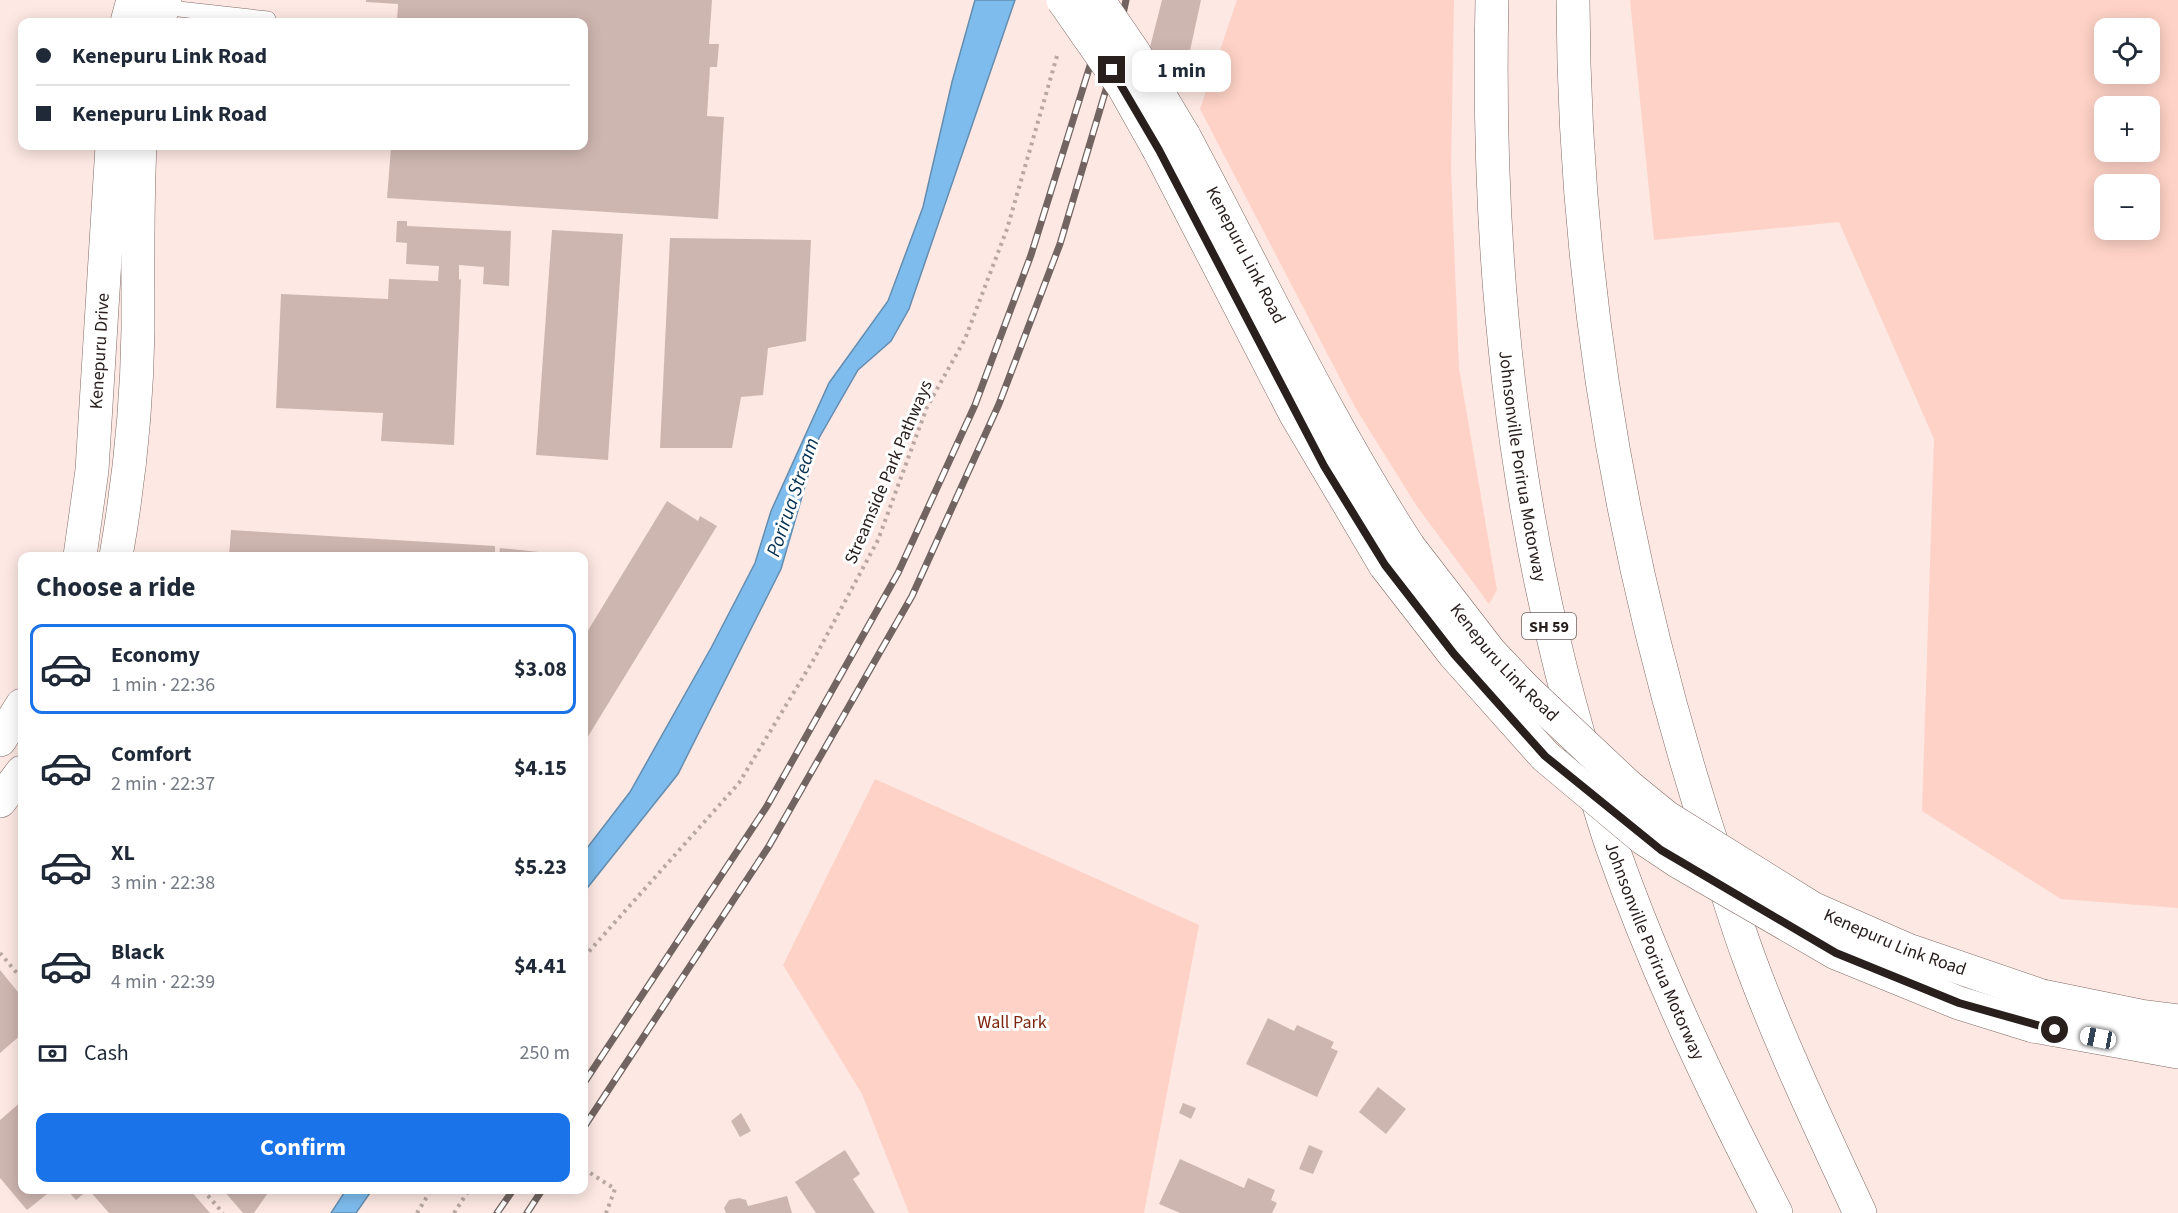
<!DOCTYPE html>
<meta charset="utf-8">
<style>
:root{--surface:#fff;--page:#f6f6f7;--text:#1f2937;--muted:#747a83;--line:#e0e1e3;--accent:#1a73e8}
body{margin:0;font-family:"Source Sans 3",sans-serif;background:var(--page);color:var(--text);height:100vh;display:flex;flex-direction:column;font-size:22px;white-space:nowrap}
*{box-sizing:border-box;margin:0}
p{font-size:20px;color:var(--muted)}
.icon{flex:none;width:33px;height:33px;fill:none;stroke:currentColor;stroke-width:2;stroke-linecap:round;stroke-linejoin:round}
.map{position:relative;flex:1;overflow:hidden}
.side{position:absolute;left:18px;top:552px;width:570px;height:642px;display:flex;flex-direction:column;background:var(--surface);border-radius:12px;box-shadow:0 3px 15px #0003}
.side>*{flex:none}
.banner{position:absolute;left:18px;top:18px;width:570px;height:132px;border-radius:12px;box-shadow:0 3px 15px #0003;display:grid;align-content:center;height:132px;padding:0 18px;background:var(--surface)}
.fabs{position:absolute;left:2094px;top:18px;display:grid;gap:12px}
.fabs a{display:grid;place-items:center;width:66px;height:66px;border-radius:12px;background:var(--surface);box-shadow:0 3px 15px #0003;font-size:30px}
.end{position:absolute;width:27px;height:27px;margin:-14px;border:8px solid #29201e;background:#fff;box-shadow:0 0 0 3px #fff}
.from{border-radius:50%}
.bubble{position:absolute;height:42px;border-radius:12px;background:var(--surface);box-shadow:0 3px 15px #0003;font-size:20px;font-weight:700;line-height:42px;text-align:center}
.car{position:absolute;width:18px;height:36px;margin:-18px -9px;border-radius:8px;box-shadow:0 0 4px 2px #0007;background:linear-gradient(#fff 24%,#345 0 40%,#fff 0 76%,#345 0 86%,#fff 0)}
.banner b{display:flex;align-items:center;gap:21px;height:57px;font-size:22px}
.banner b+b{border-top:2px solid var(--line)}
.banner i{width:15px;height:15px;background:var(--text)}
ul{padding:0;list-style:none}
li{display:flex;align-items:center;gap:18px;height:90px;margin:0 12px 9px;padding:0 6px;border:3px solid transparent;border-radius:12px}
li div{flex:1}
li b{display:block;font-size:22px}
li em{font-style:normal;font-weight:700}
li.on{border-color:var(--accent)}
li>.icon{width:54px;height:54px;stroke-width:1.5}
h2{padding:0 18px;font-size:27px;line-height:72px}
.pay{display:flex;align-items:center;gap:15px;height:66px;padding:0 18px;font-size:22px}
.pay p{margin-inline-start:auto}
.action{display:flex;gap:12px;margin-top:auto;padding:12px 18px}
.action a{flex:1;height:69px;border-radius:12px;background:var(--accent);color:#fff;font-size:24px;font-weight:700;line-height:69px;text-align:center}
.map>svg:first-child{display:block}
.green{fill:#fed2c6;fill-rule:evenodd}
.water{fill:#7ebced;stroke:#648daf;stroke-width:1.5}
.building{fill:#ceb6b0}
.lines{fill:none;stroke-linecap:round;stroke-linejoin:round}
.lane-casing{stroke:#806b65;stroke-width:16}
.secondary-casing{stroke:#806b65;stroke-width:34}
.highway-casing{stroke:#806b65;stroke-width:34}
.path{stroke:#b8a7a3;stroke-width:4;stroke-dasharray:3 4.5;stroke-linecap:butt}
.lane{stroke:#fff;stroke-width:15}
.secondary{stroke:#fff;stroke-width:33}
.highway{stroke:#fff;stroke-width:33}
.rail-casing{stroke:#716461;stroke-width:7}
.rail{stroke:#fff;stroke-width:4.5;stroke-dasharray:14;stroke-linecap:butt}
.secondary-bridge-casing{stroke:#806b65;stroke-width:34;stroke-linecap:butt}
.secondary-bridge{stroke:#fff;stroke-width:33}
.route{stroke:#29201e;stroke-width:8}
.labels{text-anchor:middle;stroke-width:6;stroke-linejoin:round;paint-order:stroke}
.shield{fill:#fff;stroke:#696362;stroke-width:1.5}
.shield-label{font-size:16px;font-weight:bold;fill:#29201e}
.street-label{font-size:18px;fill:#29201e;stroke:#fff}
.park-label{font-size:18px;fill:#7e2610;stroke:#fff}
.water-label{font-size:20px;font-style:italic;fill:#003050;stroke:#fff}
</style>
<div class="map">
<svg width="2178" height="1213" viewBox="0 0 2178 1213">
<rect width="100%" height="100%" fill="#fde8e3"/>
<path class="green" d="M1237,0H1454L1451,169L1459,368L1497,590L1489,604L1416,505L1355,407L1200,109Z
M1630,0H2178V908L2061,899L1922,811L1934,439L1839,222L1654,240ZM2104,28H2150V74H2104ZM2150,106V152H2104V106ZM2104,184H2150V230H2104Z
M875,779L1199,925L1144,1213H909L862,1094L783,965Z"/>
<path class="water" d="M975,0H1015L909,309L891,341L858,370L819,438L781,569L678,774L584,892V852L630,792L711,648L755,563L771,511L829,383L888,301L923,207L952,82Z
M346,1190H372L356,1213H331Z"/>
<path class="building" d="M366,0H712L709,44H719L717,67H710L707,116L724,117L718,219L387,198L391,148L383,146H584V22H397L398,4L366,2Z
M1162,0H1201L1186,69L1147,59Z
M397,221H407V226L511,231L509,286L483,284L484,267L459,265V280L461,279L454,445L381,441L383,413L276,408L281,294L388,299L389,279L438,281L439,266L406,264L407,243L396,242Z
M552,230L623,234L608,460L536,455Z
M670,238L811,240L806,341L768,348L763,395L741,397L732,448H660Z
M667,501L698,521L700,516L717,526L584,743V637Z
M231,530L495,546V556H229Z
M500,548L539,552V556H499Z
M0,970L22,997V1034L0,1053Z
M1268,1018L1294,1031L1297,1025L1334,1042L1331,1048L1338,1051L1317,1097L1246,1064Z
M1378,1087L1406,1109L1386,1134L1359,1112Z
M22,1101V1190H52L27,1210L0,1178V1120Z
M1183,1103L1196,1108L1191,1119L1179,1113Z
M741,1113L751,1131L740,1137L731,1121Z
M1309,1145L1323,1151L1313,1174L1299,1169Z
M845,1150L860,1174L853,1179L875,1213H816L795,1182Z
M1180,1159L1244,1188L1248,1178L1275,1190L1271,1200L1277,1203L1272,1213H1180L1159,1204Z
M67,1190H88L76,1200Z
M89,1190H190L210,1213H109Z
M223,1190H270L254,1213H243Z
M787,1196L792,1213H726L724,1208L729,1200L739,1198L746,1200L748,1206Z"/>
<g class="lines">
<defs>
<path id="lane" d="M161,7L268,19"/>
<g id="secondary">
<path d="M127,22L133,0"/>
<path d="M158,22L165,0"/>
<path id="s1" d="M1184,136C1258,274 1324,416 1409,547"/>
<path d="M1159,150L1295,413L1385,565"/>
<path id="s2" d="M80,556L92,470L112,146"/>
<path d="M116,556C129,482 137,404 138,329C138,267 137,207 140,146"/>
<path d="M0,740L22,705"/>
<path d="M0,801L22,772"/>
<path d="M2042,996L2140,1016L2178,1021"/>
<path d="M2033,1026L2178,1052"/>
</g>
<g id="highway">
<path id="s3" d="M1492,0C1486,258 1512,516 1587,764C1595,792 1603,821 1613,849C1657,974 1715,1095 1776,1213"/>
<path d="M1573,0C1574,289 1624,575 1714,850C1725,886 1736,923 1749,958C1781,1045 1821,1129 1860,1213"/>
</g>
</defs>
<use href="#lane" class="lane-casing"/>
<use href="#secondary" class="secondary-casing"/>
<use href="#highway" class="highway-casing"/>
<path class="path" d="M0,953L22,979
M584,957L739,783L814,659L878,540L927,407L965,339L1007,229L1057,56
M584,1169L615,1189L606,1213
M203,1190L223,1213
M417,1213L431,1190
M454,1213L469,1190"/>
<use href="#lane" class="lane"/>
<use href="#secondary" class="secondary"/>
<use href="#highway" class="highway"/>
<defs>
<path id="rail" d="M584,1083L767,806L898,573L975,405L1031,255L1093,56L1105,0
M584,1127L769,846L912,596L999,404L1060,244L1110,76L1126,0
M497,1213L513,1190
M527,1213L542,1190"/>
</defs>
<use href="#rail" class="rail-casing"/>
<use href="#rail" class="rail"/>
<defs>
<g id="secondary-bridge">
<path d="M1063,0L1123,86L1159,150"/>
<path d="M1098,0L1133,51L1184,136"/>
<path id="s4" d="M1409,547L1490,652L1525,689L1628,786L1666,817L1812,908L1908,950L2042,996"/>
<path d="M1385,565L1454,654L1545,756L1643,838L1679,862L1836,953L1959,1003L2033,1026"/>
</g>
</defs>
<use href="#secondary-bridge" class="secondary-bridge-casing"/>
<use href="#secondary-bridge" class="secondary-bridge"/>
</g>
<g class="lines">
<path class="route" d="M1112,70L1159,150L1324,466L1385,565L1454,654L1545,756L1661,850L1836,953L1959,1003L2055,1030"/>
</g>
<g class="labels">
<rect class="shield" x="1522" y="613" width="54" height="26" rx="4.5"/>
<g class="shield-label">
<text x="1549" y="632">SH 59</text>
</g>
<g class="street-label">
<text dy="6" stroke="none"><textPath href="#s1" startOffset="134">Kenepuru Link Road</textPath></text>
<text dy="6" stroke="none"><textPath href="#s2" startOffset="206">Kenepuru Drive</textPath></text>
<text dy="6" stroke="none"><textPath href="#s3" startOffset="468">Johnsonville Porirua Motorway</textPath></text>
<text transform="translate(888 472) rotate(-67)" y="6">Streamside Park Pathways</text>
<text dy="6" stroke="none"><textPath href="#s4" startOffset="150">Kenepuru Link Road</textPath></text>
<text dy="6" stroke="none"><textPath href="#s4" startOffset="636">Kenepuru Link Road</textPath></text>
<text dy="6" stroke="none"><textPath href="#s3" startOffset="972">Johnsonville Porirua Motorway</textPath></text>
</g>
<g class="park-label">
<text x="1012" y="1028">Wall Park</text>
</g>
<g class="water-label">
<text transform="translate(792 497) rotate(-71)" y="7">Porirua Stream</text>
</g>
</g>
</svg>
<div class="fabs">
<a><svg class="icon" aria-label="locate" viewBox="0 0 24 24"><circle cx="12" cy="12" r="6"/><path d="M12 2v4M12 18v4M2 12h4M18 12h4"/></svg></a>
<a>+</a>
<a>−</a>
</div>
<i class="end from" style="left:2055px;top:1030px"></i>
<i class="end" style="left:1112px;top:70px"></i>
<div class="bubble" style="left:1132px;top:50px;width:99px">1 min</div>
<i class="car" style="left:2098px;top:1038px;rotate:281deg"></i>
<div class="banner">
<b><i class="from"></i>Kenepuru Link Road</b>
<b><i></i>Kenepuru Link Road</b>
</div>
<section class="side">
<h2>Choose a ride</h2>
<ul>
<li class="on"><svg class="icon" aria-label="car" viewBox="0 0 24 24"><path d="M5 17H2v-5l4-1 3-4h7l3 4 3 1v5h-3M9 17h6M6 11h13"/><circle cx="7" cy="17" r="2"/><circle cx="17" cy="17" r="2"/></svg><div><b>Economy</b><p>1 min · 22:36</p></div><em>$3.08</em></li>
<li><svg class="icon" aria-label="car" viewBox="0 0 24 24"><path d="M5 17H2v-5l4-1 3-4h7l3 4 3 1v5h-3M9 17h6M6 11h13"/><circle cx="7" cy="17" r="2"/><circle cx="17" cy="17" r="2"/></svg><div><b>Comfort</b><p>2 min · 22:37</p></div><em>$4.15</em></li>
<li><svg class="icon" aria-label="car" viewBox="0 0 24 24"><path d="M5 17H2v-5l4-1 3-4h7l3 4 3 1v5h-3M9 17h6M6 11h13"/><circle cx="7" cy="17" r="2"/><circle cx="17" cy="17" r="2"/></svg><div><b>XL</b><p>3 min · 22:38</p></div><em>$5.23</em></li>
<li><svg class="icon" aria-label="car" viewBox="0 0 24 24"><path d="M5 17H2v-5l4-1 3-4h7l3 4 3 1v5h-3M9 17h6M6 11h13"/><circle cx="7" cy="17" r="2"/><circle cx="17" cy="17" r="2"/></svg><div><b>Black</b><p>4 min · 22:39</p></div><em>$4.41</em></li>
</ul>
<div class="pay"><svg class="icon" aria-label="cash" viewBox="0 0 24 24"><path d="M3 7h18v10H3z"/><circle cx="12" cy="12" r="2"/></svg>Cash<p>250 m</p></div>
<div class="action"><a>Confirm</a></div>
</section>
</div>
